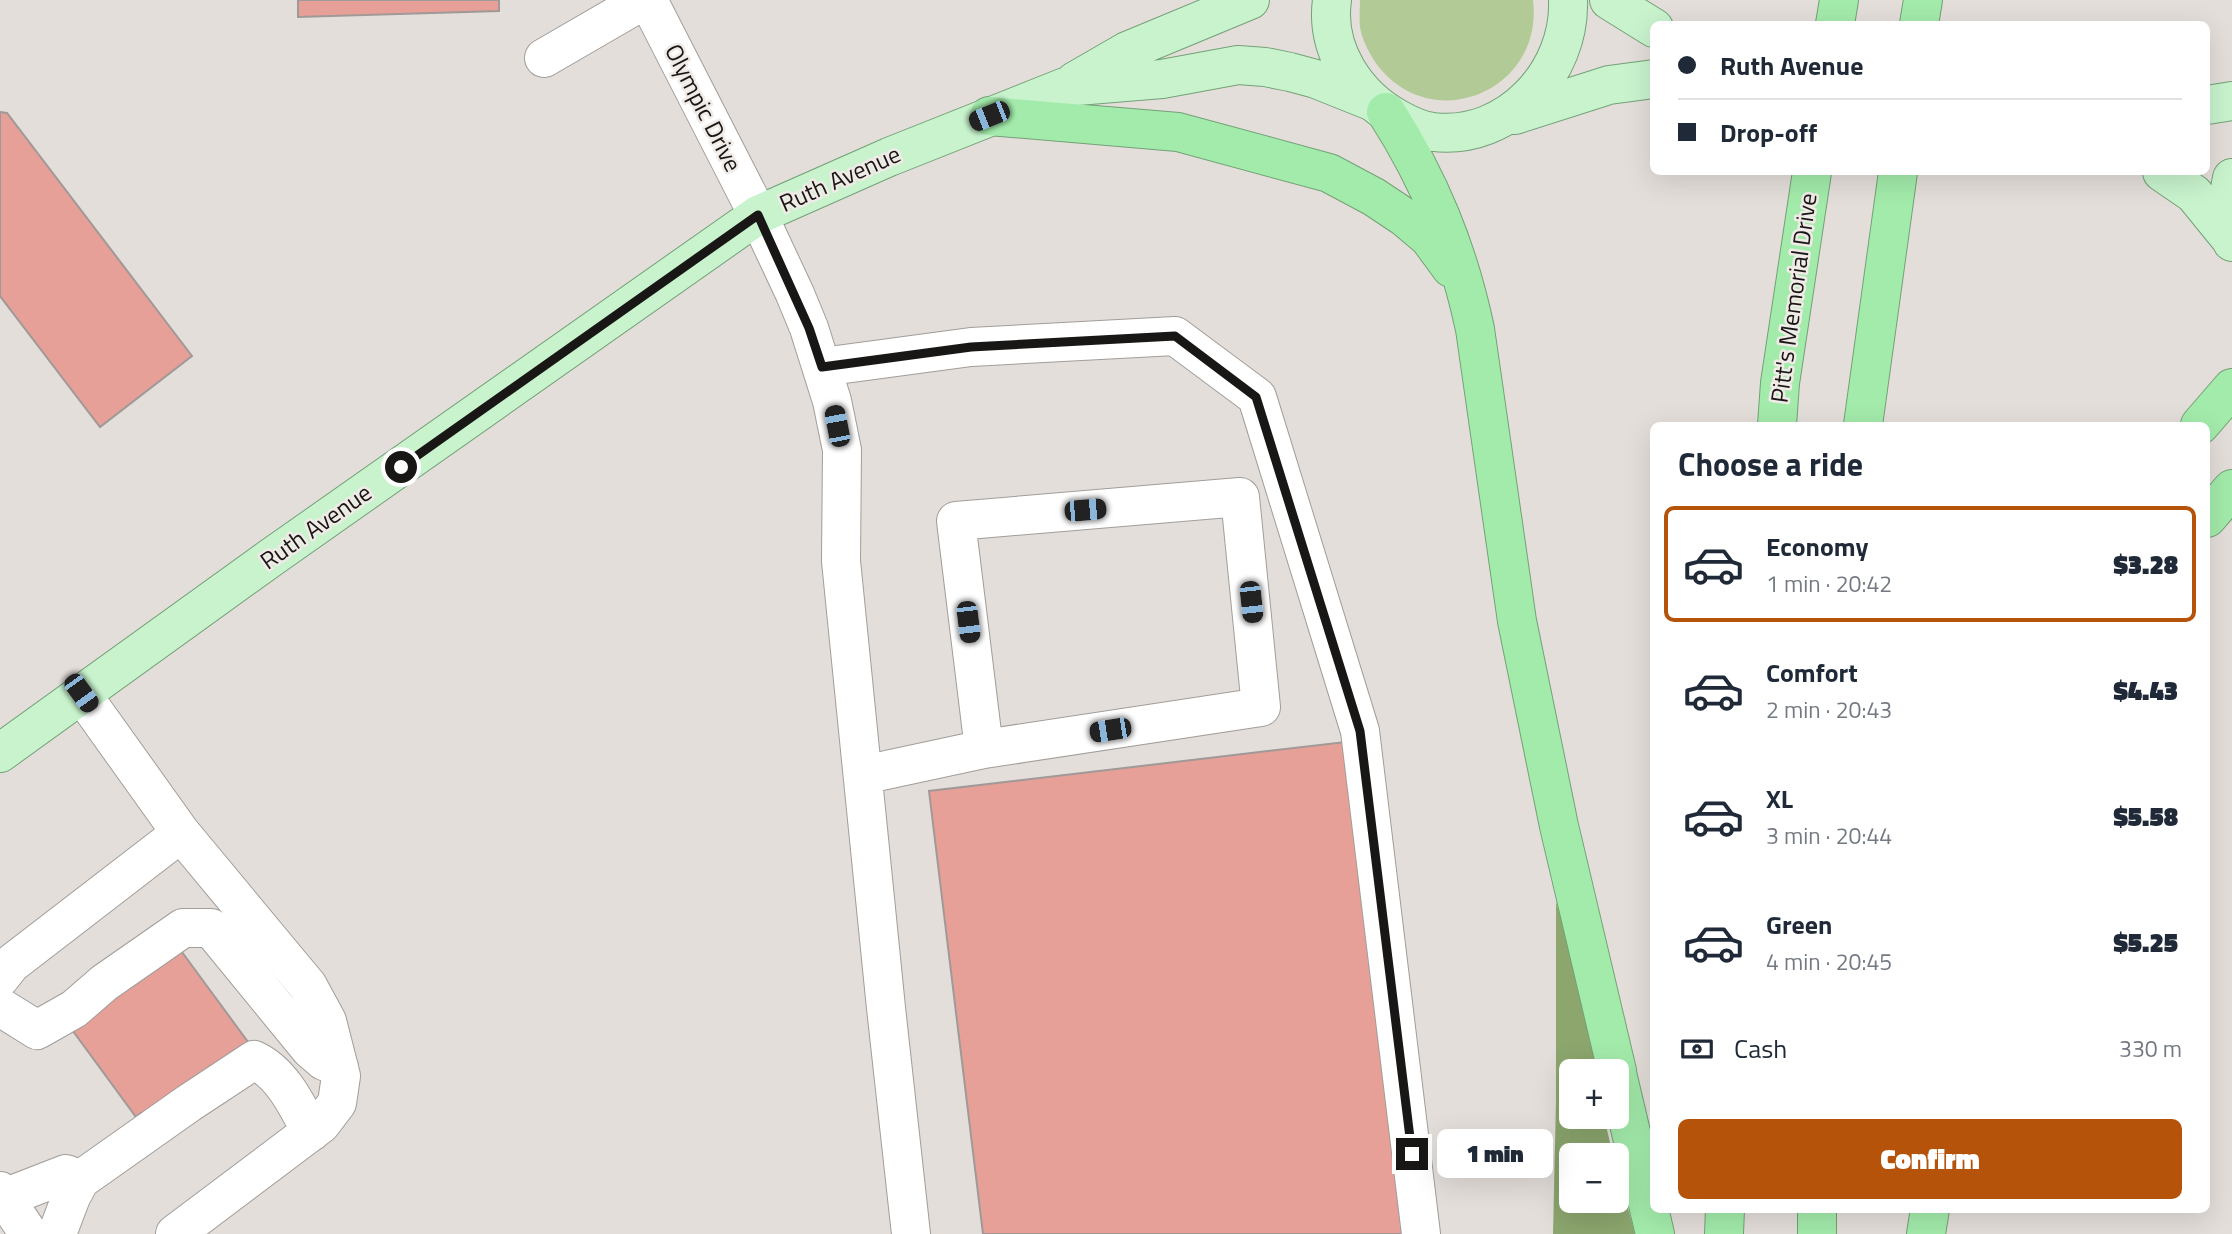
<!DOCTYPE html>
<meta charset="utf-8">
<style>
:root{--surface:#fff;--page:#f2f2f3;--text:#1f2937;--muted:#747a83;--line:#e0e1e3;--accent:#b45309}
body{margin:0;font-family:"Titillium Web",sans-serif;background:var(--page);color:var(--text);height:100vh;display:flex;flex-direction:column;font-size:26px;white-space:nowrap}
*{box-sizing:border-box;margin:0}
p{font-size:23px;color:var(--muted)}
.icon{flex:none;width:38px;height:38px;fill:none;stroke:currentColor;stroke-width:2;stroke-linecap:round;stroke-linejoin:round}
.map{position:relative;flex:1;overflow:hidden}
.panel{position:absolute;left:1650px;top:422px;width:560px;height:791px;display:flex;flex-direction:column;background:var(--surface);border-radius:10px;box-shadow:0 7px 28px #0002}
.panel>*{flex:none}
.top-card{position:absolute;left:1650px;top:21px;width:560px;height:154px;border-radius:10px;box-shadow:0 7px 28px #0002;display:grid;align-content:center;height:154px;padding:0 28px;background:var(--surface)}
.fabs{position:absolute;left:1559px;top:1059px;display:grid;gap:14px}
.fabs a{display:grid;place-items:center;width:70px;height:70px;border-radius:10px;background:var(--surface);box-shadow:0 7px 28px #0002;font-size:35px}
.end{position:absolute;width:32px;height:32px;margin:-16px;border:9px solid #191716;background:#fff;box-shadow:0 0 0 4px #fff}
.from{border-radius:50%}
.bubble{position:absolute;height:49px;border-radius:10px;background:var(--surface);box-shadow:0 7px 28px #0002;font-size:23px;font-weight:800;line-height:49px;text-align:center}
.car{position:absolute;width:21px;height:42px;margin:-21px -10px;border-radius:9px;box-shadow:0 0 5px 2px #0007;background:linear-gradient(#222 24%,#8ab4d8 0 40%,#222 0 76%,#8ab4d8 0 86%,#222 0)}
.top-card b{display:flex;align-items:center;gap:24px;height:66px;font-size:26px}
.top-card b+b{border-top:2px solid var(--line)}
.top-card i{width:18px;height:18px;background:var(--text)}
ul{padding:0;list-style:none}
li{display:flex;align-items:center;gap:21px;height:116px;margin:0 14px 10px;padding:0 14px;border:4px solid transparent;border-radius:10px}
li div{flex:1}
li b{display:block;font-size:26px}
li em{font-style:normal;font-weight:800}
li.current{border-color:var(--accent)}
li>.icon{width:63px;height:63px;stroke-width:1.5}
h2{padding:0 28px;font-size:32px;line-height:84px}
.pay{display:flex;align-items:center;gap:18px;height:77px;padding:0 28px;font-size:26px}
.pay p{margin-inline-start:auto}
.cta{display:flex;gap:14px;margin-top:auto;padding:14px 28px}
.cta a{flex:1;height:80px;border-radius:10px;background:var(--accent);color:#fff;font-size:28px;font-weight:800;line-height:80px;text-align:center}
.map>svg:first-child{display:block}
.green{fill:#b1ca96}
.forest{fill:#8ca66e}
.building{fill:#e6a098;stroke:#a09998;stroke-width:2}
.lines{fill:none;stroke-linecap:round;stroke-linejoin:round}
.minor-casing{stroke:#a29d99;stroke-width:40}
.major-casing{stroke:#73a177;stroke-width:40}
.highway-casing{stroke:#73a177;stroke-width:40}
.minor{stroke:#fff;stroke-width:38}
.major{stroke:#c8f3cd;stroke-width:38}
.highway{stroke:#a3ebab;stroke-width:38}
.route{stroke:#191716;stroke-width:9}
.labels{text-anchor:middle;stroke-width:5;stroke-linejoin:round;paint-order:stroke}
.street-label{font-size:24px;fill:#191716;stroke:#f1ebe7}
</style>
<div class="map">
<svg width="2232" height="1234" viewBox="0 0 2232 1234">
<rect width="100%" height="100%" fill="#e4deda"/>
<path class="green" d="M1360,0H1533C1544,90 1434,137 1378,66C1370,55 1362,40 1360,27C1359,18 1360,9 1360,0Z"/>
<path class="forest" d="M1556,902L1588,997L1598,1071H1572V1116L1604,1117L1613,1155H1572V1200H1617V1169L1635,1234H1553L1556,1101Z"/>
<path class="building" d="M298,0H499V11L298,17Z
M0,112L7,113L192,356L100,427L0,296Z
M1345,742L1404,1234H983L929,791Z
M179,948L251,1046L144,1117L141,1113L136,1117L70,1027Z"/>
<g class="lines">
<defs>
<path id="minor" d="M648,0L758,215L795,294L809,328L832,401L842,450L841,561L886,1008L911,1234
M544,58L644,0
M822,367L971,347L1175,336L1257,397L1360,731L1421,1234
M81,693L181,833L308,986L327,1021L341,1076L337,1103L321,1124L175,1234
M863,775L984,749L1261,707L1240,497L956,521L984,749
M0,978L11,964L181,833
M0,1007L37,1030L74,1009L104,983L183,928H211L310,1049L324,1061L339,1067
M0,1191L29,1234
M4,1198L66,1174L80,1180
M57,1234L71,1197L80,1180L189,1103L254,1060C282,1073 297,1105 311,1132"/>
<path id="major" d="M1332,0C1325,50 1356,96 1398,119C1409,125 1421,131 1433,132C1508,141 1571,72 1568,0
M1609,0L1654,28
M1075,81L1127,51L1250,0
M2207,105L2232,101
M1515,115L1609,85L1654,79
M2162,172L2194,194L2229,237
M2232,178C2229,192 2225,228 2232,242
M0,753L269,559L758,215L889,157L1065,87L1162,79L1238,65L1265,67L1290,72L1316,79L1371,101"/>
<path id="highway" d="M1835,24L1839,0
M1919,24L1923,0
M1386,112C1430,181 1458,249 1475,329L1517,621L1559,826L1617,1071
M989,116L1178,132L1329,173L1374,197L1404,217L1429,238L1451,268
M1777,425L1780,383L1812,172
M1863,425L1898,172
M2200,425L2232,388
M2207,518L2232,489
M1617,1073L1655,1234
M1724,1234L1725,1209
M1817,1234V1209
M1926,1234L1930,1209"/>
</defs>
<use href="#minor" class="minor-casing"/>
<use href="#major" class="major-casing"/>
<use href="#highway" class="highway-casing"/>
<use href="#minor" class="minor"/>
<use href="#major" class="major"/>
<use href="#highway" class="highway"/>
</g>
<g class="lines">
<path class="route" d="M401,467L758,215L809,328L822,367L971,347L1175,336L1256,397L1360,731L1412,1154"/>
</g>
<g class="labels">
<g class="street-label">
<text transform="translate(703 108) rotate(63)" y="8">Olympic Drive</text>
<text transform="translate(840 179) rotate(-24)" y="8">Ruth Avenue</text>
<text transform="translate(1794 298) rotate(-82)" y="8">Pitt's Memorial Drive</text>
<text transform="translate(316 527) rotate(-35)" y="8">Ruth Avenue</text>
</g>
</g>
</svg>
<div class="fabs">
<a>+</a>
<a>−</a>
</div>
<i class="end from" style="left:401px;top:467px"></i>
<i class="end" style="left:1412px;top:1154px"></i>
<div class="bubble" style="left:1437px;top:1129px;width:116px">1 min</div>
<i class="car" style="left:989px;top:116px;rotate:248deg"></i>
<i class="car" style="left:837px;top:426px;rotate:349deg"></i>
<i class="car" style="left:1085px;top:510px;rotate:85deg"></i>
<i class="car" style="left:1251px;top:602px;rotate:174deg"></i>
<i class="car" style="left:968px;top:622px;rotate:173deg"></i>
<i class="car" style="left:81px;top:693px;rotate:144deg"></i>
<i class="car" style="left:1110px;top:730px;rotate:261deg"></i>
<div class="top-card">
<b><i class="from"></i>Ruth Avenue</b>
<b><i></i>Drop-off</b>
</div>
<section class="panel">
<h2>Choose a ride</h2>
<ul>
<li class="current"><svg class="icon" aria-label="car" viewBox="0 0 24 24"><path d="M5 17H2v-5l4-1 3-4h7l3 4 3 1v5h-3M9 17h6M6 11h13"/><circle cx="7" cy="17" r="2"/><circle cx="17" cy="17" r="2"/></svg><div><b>Economy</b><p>1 min · 20:42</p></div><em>$3.28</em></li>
<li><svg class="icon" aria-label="car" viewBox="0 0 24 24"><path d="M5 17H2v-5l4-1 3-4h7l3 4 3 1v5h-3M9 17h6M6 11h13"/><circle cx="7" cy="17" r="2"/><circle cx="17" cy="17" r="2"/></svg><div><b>Comfort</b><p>2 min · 20:43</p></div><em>$4.43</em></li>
<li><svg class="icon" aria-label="car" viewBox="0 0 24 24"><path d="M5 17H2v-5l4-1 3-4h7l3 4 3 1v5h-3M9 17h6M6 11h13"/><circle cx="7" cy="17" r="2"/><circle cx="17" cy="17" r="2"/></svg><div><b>XL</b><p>3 min · 20:44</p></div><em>$5.58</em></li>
<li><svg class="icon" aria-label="car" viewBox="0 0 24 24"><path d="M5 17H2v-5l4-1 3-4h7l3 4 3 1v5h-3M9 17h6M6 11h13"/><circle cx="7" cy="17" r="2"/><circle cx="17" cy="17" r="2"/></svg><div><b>Green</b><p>4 min · 20:45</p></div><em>$5.25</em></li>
</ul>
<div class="pay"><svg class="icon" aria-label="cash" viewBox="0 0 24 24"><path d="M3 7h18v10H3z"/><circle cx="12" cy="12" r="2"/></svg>Cash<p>330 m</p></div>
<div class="cta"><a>Confirm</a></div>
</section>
</div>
